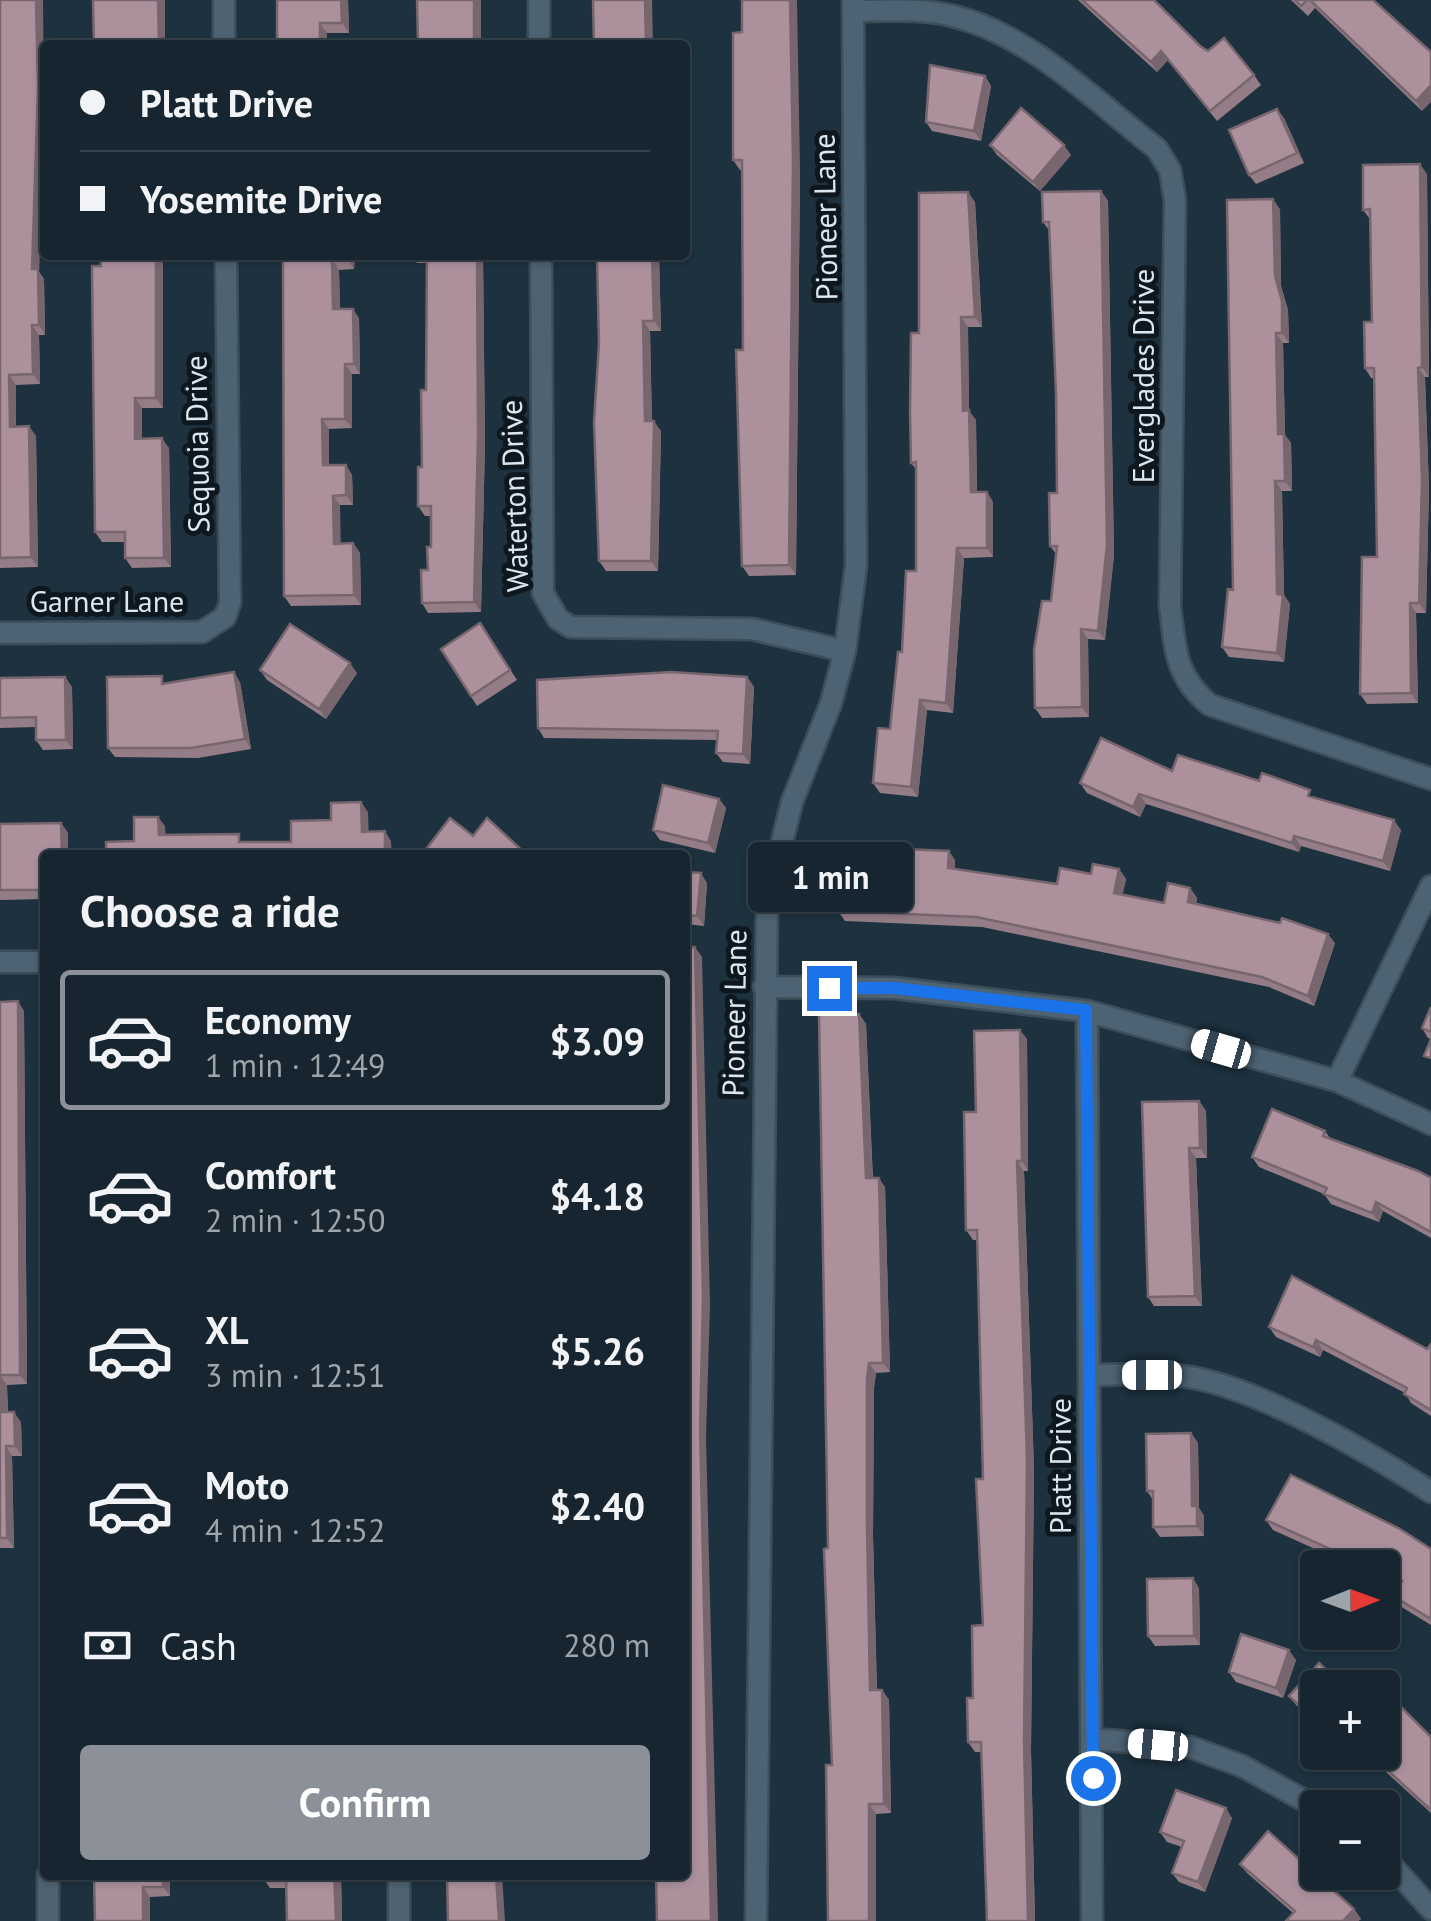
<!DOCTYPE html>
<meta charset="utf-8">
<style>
:root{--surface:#16252f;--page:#1f2d37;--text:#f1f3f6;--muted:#9ea5aa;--line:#35424b;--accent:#8c9099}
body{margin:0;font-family:"PT Sans",sans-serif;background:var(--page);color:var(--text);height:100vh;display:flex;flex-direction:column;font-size:38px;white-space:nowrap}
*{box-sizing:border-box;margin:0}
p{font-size:32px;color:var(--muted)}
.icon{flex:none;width:55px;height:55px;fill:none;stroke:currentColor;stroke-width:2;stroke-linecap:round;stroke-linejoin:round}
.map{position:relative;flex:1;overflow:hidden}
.panel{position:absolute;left:40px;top:850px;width:650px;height:1030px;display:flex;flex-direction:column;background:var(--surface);border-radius:10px;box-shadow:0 2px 8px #0004,0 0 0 2px var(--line)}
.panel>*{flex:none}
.banner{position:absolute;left:40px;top:40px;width:650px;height:220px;border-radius:10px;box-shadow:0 2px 8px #0004,0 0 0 2px var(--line);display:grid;align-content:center;height:220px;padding:0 40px;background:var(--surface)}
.needle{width:65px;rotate:89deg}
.buttons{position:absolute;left:1300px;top:1550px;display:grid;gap:20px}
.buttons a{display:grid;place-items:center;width:100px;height:100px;border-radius:10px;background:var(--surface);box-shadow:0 2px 8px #0004,0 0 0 2px var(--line);font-size:50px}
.end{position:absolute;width:45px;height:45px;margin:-22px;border:12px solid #1a73e8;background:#fff;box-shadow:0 0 0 5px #fff}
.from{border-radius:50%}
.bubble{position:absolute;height:70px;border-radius:10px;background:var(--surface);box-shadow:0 2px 8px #0004,0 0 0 2px var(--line);font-size:32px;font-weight:800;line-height:70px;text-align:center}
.car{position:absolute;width:30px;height:60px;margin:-30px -15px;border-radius:12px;box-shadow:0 0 8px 2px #0007;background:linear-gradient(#fff 24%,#345 0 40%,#fff 0 76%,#345 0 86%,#fff 0)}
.banner b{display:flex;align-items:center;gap:35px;height:95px;font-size:38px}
.banner b+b{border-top:2px solid var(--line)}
.banner i{width:25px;height:25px;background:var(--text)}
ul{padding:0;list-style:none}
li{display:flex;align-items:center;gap:30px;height:140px;margin:0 20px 15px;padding:0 20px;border:5px solid transparent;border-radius:10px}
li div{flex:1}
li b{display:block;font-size:38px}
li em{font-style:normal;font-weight:800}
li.active{border-color:var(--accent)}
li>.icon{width:90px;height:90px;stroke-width:1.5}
h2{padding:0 40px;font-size:45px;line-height:120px}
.pay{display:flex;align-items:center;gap:25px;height:110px;padding:0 40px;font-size:38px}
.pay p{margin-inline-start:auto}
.button{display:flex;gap:20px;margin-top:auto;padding:20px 40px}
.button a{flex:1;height:115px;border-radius:10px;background:var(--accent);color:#fff;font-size:40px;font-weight:800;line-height:115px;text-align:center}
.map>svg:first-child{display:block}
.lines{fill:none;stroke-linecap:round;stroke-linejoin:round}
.street-casing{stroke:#3c4e5a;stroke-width:25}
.street{stroke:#4d6273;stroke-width:20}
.wall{fill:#947d87}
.shaded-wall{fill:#78666e}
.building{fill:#ac919d;stroke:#78666e;stroke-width:2.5}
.route{stroke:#1a73e8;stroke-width:12}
.labels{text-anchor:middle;stroke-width:10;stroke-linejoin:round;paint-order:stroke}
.street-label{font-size:30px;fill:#dae6f0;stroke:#0f171e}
</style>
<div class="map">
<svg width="1431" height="1921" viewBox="0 0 1431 1921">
<rect width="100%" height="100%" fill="#1d313f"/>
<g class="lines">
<defs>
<path id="street" d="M224,0V45
M539,0V45
M853,11C886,11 921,8 953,16C1031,35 1095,101 1157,149L1170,170L1175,200L1170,606C1175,648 1175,677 1210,705L1431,779
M541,255L543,593L558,619L571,627L752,629L845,651
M0,633L202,632L225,617L230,603L226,255
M0,962H45
M764,987L894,988L1087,1011L1337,1081L1431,1124
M1087,1011L1092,1921
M1337,1081L1431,886
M1090,1375C1120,1375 1152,1372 1182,1376C1253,1384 1370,1453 1431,1492
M1093,1739L1190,1747L1242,1766L1318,1808
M1382,1855L1431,1909
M48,1921V1875
M399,1921V1875
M756,1921L767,902L792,802L831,703L845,651L856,566L853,0"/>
</defs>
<use href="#street" class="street-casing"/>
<use href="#street" class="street"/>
</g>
<path class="wall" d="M0,0L44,97L39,272L44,279L45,335H39L40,384L16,385V426L36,436L38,567L0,568Z
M277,0H348L349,33H327Z
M1078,0H1154L1200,46L1254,75L1261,85L1217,121L1168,60L1157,72Z
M1291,0H1373L1422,111L1315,8L1308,16Z
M742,32L800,169L796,575L749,576L742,566L743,350L742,170H740L733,160Z
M985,76L991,86L981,141L932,131L926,122Z
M1284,118L1304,163L1256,184L1249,175Z
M990,145L1071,155L1040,191L997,155Z
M1427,174L1429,377H1425L1429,489L1426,613H1416L1418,703L1367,704L1360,694L1377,557L1374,378H1371L1365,368L1372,322L1370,219L1363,210Z
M1101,191L1108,201L1114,555L1105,640L1088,639L1089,717L1042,718L1035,708L1051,601L1056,554L1050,546L1057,493L1056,393L1049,230L1043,222Z
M975,202L982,327H968L969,411L976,420L977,492H987L993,502V557L964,558L953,713L927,710L918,797L880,793L873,783L890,729L916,571V469L911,463L919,333Z
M1280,209L1281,286L1288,310L1289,343H1283L1285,435L1291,443L1292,491H1282L1284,595L1290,604L1284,662L1229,657L1222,647L1233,590Z
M283,255H355L354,269L339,270L340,309L359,318L360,374H352V428L329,429V465H346L352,475L353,505H340V544L353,543L360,553L361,605L291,606L284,596Z
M411,255H483L485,445L481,612L428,613L422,603L431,547V516H425L418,506L422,467L426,390L427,263H417Z
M659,255L661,331H650L652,421L661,431L658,571H606L599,561V344Z
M101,266L163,408H142V439L169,448L171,567L132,568L125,558V542H102L95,532Z
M480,623L517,680L477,706L441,649Z
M260,670L357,673L326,719L267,680Z
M65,677L72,687L73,749L43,750L36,740V727L0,728V678Z
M747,677L754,687L750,764L723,762L716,753L717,740L544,738L538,728Z
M240,682L251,749L198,758L115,757L108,748L167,683Z
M1172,771L1316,798L1401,830L1390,871L1301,846L1299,852L1146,804L1140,817L1087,793L1080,783Z
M719,799L726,808L715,853L660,840L653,830Z
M61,823L68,833L45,855V899L0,900V824Z
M902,857L955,860V869L1057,884L1091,874L1119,869L1126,879L1122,895L1164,903L1190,888L1197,898L1196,904L1335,943L1314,1006L1269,987L982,927L845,921L838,911Z
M685,872L707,883L704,926L685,924Z
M0,1002L24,1011L27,1384L7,1385L8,1412L21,1422L22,1456H12L14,1548H0Z
M1431,1007V1039L1428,1038L1422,1028Z
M859,1014L866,1024L873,1178L885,1187L890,1372L876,1373L874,1388L873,1536L877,1690H882L889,1700L891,1813L876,1814V1921H828L832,1765L828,1548Z
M1027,1039L1028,1171H1024L1034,1469L1031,1751L1035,1921H987L981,1752H975L968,1742L983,1625V1479L978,1240H973L966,1230L976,1112Z
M1199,1101L1206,1111L1207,1158H1196L1202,1306H1154L1148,1297Z
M1325,1131L1330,1138L1431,1178V1238L1383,1211L1379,1222L1331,1204L1324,1194L1259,1167L1252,1157Z
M1269,1327L1427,1349L1431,1344V1416L1411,1403L1405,1393L1323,1350L1320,1357L1276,1337Z
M1191,1433L1198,1443L1199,1508L1204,1516V1536L1160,1537L1153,1527V1500L1147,1491Z
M1266,1520L1431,1549V1625L1400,1606L1393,1596L1399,1587L1382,1579V1568H1357L1273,1530Z
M1199,1588L1200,1645L1155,1646L1148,1636Z
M1296,1660L1283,1698L1236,1682L1229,1672Z
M1318,1688V1726L1296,1705L1289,1696Z
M1431,1737V1813L1364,1752H1382Z
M1232,1818L1205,1892L1179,1882L1172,1873L1182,1847L1167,1842L1160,1832Z
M1240,1864L1354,1909L1361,1919L1358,1921H1286L1293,1913L1247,1873Z
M94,1875H170V1896L150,1897V1921H95Z
M263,1875H341L342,1921L286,1888H270L263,1878Z"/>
<path class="shaded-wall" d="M36,0H43L44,97L39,272L44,279L45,335L39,325L32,269Z
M158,0H165V45H159Z
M341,0H348L349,33L342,23Z
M474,0H481V45H474Z
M645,0H652L653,45H646Z
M790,0H797L800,169L796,575L789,565Z
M320,23L327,33V45H320Z
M1161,51L1168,60L1157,72L1151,62Z
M985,76L991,86L981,141L974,131Z
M1431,85V102L1422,111L1416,101Z
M1277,109L1284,118L1304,163L1297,153Z
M1064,145L1071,155L1040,191L1033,182Z
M1420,164L1427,174L1429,377L1422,367Z
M1101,191L1108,201L1114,555L1105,640L1098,631Z
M968,192L975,202L982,327L975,317Z
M1273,199L1280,209L1281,286L1288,310L1289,343L1282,333L1275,276Z
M156,255H163V408L156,398Z
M348,255H355L354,269L348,260Z
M477,255H483L485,445L481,612L474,602Z
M652,255H659L661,331L654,321Z
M332,260L339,270L340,319L333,309Z
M353,309L359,318L360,374L354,364Z
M961,317L968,327L969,411L976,420L977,502L971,492L963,411Z
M643,321L650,331L652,431L645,421Z
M32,325L39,335L40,384L33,374Z
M1276,333L1283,343L1285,435L1291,443L1292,491L1285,481L1278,434Z
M345,364L352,374V428L345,419Z
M1418,368L1425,377L1429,489L1426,613L1419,603Z
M9,375L16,385V436L10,427Z
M135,398L142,408V449L135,439Z
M322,419L329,429V475L323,465Z
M654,421L661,431L658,571L651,561Z
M29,426L36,436L38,567L31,557Z
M162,438L169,448L171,567L164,558Z
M346,465L352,475L353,505L346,495Z
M1275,481L1282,491L1284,595L1290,604L1284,662L1277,653Z
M987,492L993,502V557L987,548Z
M333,496L340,505L341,553L334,544Z
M353,543L360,553L361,605L354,595Z
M957,548L964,558L953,713L946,703Z
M1410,603L1416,613L1418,703L1411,693Z
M1081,629L1088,639L1089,717L1082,707Z
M350,663L357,673L326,719L319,709Z
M234,672L240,682L251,749L245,739Z
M65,677L72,687L73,749L66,740Z
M747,677L754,687L750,764L743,754Z
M920,700L927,710L918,797L911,787Z
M1139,794L1146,804L1140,817L1133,807Z
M719,799L726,808L715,853L708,843Z
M361,802L368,812L369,841L362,832Z
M158,817L165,826L166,845L159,835Z
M1394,820L1401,830L1390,871L1383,861Z
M61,823L68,833V855H62Z
M385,831L391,841L392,855H385Z
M1294,836L1301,846L1299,852L1292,843Z
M949,851L955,860V878L948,868Z
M1119,869L1126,879L1121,903L1114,893Z
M701,873L707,883L704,926L697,916Z
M1190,888L1197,898L1194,911L1188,902Z
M1328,934L1335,943L1314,1006L1308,996Z
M695,947L702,957L710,1305L706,1437L718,1921H711L700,1428Z
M18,1001L24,1011L27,1384L20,1375Z
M859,1014L866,1024L873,1188L866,1178Z
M1020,1030L1027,1039L1028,1171L1022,1161Z
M1199,1101L1206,1111L1207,1158L1200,1148Z
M1189,1148L1196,1158L1202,1306L1195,1296Z
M1017,1161L1024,1171L1034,1469L1031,1751L1035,1921H1028L1024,1741Z
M879,1178L885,1187L890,1372L883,1363Z
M1376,1202L1383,1211L1379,1222L1372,1213Z
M1316,1340L1323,1350L1320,1357L1313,1347Z
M869,1363L876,1373L874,1388L873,1536L877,1700L870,1690L867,1526V1379Z
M0,1375L7,1385L8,1422L1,1412Z
M14,1412L21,1422L22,1456L15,1446Z
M1191,1433L1198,1443L1199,1508L1204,1516V1536L1197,1526L1192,1506Z
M6,1446L12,1456L14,1548L7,1538Z
M1193,1578L1199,1588L1200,1645L1194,1636Z
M1289,1650L1296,1660L1283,1698L1276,1688Z
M882,1690L889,1700L891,1813L884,1804Z
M869,1804L876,1814V1921H869Z
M1226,1808L1232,1818L1205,1892L1198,1882Z
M163,1875H170V1896L163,1887Z
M334,1875H341L342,1921H336Z
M496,1875H502L505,1921H499Z
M143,1887L150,1897V1921H143Z
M1354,1909L1361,1919L1358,1921H1343Z"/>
<path class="building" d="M0,0H36L38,88L32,269H38L39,325H32L33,374L9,375L10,427L29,426L31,557L0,558Z
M93,0H158L159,45H94Z
M277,0H341L342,23H320V45H277Z
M417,0H474V45H425V43H418Z
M593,0H645L646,45H594Z
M742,0H790L793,159L789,565L742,566L736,350H743L742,160H733V33L742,32Z
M1082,0H1154L1200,46L1208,51L1224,38L1254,75L1210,111L1161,51L1151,62Z
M1295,0H1307L1301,6Z
M1310,0H1373L1431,52V85L1416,101Z
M930,65L985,76L974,131L926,122Z
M1021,108L1064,145L1033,182L990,145Z
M1277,109L1297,153L1249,175L1229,130Z
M1420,164L1422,367L1418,368L1422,479L1419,603H1410L1411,693L1360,694L1362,557H1377L1374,368H1365L1364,322H1372L1370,209L1363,210V165Z
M1101,191L1107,545L1098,631L1081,629L1082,707L1035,708L1034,650L1042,601H1051L1057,546H1050L1049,493H1057L1056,393L1049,222H1043L1042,192Z
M968,192L975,317H961L963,411L969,410L971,492H987V548H957L946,703L920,700L911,787L873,783L878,728L890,729L898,652H902L906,571H916V462L911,463L910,412L911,333H919V193Z
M1273,199L1275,276L1282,301V333H1276L1278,434H1284L1285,481H1275L1277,594L1283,595L1277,653L1222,647L1228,589L1233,590L1227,200Z
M100,255H156V398H135V439L162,438L164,558H125V532H95L92,266H101Z
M283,255H348V260H332L333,309H353L354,364H345V419H322L323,465H346V495L333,496L334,544L353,543L354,595L284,596Z
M427,255H477L478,436L474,602L422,603L421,570H428L427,547H431V506H418V467H422L421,390H426Z
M597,255H652L654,321H643L645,421H654L651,561H599L594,422L599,344Z
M480,623L510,670L471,696L441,649Z
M290,624L350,663L319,709L260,670Z
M234,672L245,739L191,748H108L107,677L162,676V684Z
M671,672L747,677L743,754L716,753L718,731L538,728L537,680Z
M65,677L66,740H36V717L0,718V678Z
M1101,738L1172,771L1178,755L1259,781L1262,773L1310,790L1308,796L1394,820L1383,861L1294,836L1292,843L1139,794L1133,807L1080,783Z
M663,785L719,799L708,843L653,830Z
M361,802L362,832L385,831V855H106V842L134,841V817H158L159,835L239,834V842H291V821L331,820V803Z
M450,818L473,836L487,818L527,855H427L424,852Z
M61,823L62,855H45V890H0V824Z
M902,849L949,851L948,868L1057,884L1060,868L1091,874L1093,864L1119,869L1114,893L1164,903L1168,883L1190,888L1188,902L1280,923L1282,918L1328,934L1308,996L1262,977L976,917L838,911L839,855L902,857Z
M685,872L701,873L697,916L685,915Z
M685,947H695L703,1296L700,1428L711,1921H657L656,1875H685Z
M18,1001L20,1375H0L1,1412H14L15,1446H6L7,1538H0V1002Z
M1431,1007V1032L1422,1028Z
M859,1014L866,1178H879L883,1363H869L867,1379V1526L870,1690H882L884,1804H869V1921H828L826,1765H832L824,1549L828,1548L819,1015Z
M1020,1030L1022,1161H1017L1027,1459L1024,1741L1028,1921H987L981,1742H968L967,1698H973L972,1626L983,1625L976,1479H983L977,1230H966L964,1112H976L974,1031Z
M1431,1039V1058L1424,1056Z
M1199,1101L1200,1148H1189L1195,1296L1148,1297L1142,1102Z
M1272,1109L1325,1131L1323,1136L1418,1171L1431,1178V1232L1376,1202L1372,1213L1324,1194L1327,1188L1252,1157Z
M1292,1276L1427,1349L1431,1344V1410L1404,1394L1407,1388L1316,1340L1313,1347L1269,1327Z
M1191,1433L1192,1506H1197V1526L1153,1527V1491H1147L1146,1434Z
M1291,1475L1400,1529L1431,1549V1619L1393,1596L1402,1581L1382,1572V1568H1372L1266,1520Z
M1193,1578L1194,1636H1148L1147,1579Z
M1241,1634L1289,1650L1276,1688L1229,1672Z
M1319,1663L1345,1688H1318V1723L1289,1696Z
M1397,1703L1431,1737V1810L1368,1752H1382V1717Z
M1176,1790L1226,1808L1198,1882L1172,1873L1184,1841L1160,1832Z
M1268,1831L1354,1909L1343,1921H1286L1295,1911L1240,1864Z
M94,1875H163V1887H143V1921H95Z
M263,1875H334L336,1921H287L286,1878H263Z
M447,1875H496L499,1921H448Z"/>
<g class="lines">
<path class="route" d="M829,988H894L1086,1010L1093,1778"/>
</g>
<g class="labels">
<g class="street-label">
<text transform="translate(826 217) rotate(-91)" y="10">Pioneer Lane</text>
<text transform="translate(1144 376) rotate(-90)" y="10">Everglades Drive</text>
<text transform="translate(198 444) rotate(-91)" y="10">Sequoia Drive</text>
<text transform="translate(515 496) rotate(-92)" y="10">Waterton Drive</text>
<text x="107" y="612">Garner Lane</text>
<text transform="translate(735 1013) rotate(-89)" y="10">Pioneer Lane</text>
<text transform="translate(1061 1466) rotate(-90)" y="10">Platt Drive</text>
</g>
</g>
</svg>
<div class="buttons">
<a><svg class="needle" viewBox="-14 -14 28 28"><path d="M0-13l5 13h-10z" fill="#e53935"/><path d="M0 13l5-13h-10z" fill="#9ea5aa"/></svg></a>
<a>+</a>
<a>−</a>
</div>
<i class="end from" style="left:1093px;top:1778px"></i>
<i class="end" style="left:829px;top:988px"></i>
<div class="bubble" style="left:748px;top:842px;width:165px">1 min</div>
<i class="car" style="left:1221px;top:1049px;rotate:286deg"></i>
<i class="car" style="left:1152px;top:1375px;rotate:270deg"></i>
<i class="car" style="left:1158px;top:1745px;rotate:275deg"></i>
<div class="banner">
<b><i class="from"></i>Platt Drive</b>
<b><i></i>Yosemite Drive</b>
</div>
<section class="panel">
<h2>Choose a ride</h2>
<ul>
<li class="active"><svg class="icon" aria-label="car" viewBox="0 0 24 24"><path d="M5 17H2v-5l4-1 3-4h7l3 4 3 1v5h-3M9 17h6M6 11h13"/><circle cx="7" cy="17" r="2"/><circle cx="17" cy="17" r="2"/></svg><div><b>Economy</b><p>1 min · 12:49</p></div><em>$3.09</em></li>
<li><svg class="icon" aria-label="car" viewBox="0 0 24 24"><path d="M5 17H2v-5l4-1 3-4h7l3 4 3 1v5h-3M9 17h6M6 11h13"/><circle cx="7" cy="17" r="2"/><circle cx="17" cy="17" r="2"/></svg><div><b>Comfort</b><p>2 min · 12:50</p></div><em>$4.18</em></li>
<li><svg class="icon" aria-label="car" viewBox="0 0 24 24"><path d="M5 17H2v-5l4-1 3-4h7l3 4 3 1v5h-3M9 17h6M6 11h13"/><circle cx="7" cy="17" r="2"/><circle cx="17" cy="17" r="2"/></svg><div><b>XL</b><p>3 min · 12:51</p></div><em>$5.26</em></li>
<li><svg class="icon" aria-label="car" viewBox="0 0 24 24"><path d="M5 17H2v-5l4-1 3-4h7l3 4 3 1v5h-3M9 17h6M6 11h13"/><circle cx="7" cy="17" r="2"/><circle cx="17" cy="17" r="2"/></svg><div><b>Moto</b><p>4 min · 12:52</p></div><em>$2.40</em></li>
</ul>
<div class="pay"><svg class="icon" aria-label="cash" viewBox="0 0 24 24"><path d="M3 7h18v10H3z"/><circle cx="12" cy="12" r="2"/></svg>Cash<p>280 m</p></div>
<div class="button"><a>Confirm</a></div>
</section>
</div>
